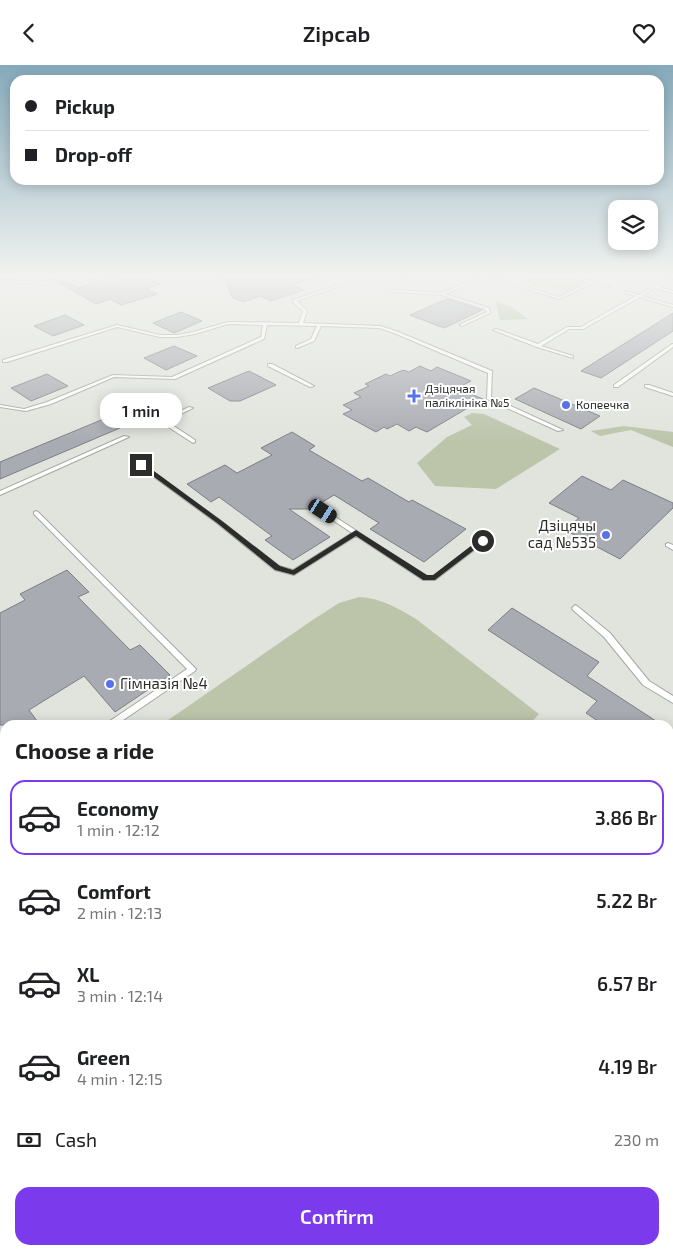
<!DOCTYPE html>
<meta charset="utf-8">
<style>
:root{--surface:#fff;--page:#f6f6f6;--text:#202124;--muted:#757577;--line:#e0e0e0;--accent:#7c3aed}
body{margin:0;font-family:"Exo 2",sans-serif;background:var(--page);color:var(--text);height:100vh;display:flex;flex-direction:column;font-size:19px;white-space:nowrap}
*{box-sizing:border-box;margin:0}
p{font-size:16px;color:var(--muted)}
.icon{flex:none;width:28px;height:28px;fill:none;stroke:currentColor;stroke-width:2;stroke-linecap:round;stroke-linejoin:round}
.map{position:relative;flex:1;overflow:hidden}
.side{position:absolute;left:0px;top:655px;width:674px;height:535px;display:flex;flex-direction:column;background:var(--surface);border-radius:15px 15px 0 0;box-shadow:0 2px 12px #0003}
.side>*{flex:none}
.hud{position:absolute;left:10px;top:10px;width:654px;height:110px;border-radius:15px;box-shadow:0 2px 12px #0003;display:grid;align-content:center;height:110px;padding:0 15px;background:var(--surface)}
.buttons{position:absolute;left:608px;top:135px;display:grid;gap:10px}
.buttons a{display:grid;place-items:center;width:50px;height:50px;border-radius:10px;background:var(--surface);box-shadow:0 2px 12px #0003;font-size:25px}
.end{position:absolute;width:22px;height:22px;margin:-11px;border:6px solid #2c2d2a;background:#fff;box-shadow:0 0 0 2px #fff}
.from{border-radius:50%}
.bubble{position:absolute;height:35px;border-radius:15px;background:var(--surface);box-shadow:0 2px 12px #0003;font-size:16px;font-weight:600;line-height:35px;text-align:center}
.car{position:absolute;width:15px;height:30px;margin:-15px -8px;border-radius:6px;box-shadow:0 0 4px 1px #0007;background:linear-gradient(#222 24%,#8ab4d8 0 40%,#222 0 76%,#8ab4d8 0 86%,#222 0)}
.hud b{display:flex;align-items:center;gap:18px;height:48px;font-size:19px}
.hud b+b{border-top:1px solid var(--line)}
.hud i{width:12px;height:12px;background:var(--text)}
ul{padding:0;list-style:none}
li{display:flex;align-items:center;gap:15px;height:75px;margin:0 10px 8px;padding:0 5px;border:2px solid transparent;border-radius:15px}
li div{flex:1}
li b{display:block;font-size:19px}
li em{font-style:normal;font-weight:600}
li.on{border-color:var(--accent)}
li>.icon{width:45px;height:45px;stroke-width:1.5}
h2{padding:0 15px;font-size:22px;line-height:60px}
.pay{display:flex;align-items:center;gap:12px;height:55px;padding:0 15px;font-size:19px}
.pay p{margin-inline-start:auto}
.button{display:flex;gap:10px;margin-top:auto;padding:10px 15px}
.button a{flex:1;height:58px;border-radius:15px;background:var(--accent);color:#fff;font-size:20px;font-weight:600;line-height:58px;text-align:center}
header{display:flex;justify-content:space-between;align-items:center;height:65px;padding:0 15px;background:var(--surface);font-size:22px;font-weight:600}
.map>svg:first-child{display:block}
.green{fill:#bcc4aa}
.building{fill:#a9abb2;stroke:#7c7e85}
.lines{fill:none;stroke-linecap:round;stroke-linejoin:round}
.service-casing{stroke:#a5a7a1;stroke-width:2}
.service{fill:#fff;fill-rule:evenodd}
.route{fill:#2c2d2a}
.poi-dot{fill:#5873e9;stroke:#fff;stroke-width:2}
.labels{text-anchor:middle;stroke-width:4;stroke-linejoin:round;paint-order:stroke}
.far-poi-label{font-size:12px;fill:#2c2d2a;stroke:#fff;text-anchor:start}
.poi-label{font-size:15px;fill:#2c2d2a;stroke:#fff;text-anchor:end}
</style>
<header><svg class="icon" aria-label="back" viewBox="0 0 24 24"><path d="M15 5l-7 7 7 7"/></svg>Zipcab<svg class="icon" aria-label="heart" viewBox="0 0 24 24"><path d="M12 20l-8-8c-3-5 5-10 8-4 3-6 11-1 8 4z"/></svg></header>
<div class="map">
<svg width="673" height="1190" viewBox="0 0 673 1190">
<rect width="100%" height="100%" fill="#e1e4dd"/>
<path class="green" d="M533,211L568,212L587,217L568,226L526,218L525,214Z
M495,235L510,241L528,254L500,255Z
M472,348L484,349L560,384L496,424L435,421L417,398L447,372L472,360L464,352Z
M624,361L673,367V382L631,365L600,371L591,366Z
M359,532C380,533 398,543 416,554L539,649L529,660H161L311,556L339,538Z
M5,769V940L0,928V773Z"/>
<path class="building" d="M137,211H141L160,219L146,224L157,229L121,240L110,234L96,239L57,217L62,216L79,223L106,216V220Z
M215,211H313L314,213L293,220L304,225L271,236L260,231L243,237L232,232L227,219L231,218Z
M447,234L482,245L444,263L410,250Z
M181,247L202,256L174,268L153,258Z
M673,248V266L601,313L581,306Z
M65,250L84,260L53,271L34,261Z
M174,281L197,291L166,305L144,293Z
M420,301L431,306L437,302L471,316L463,320L466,322L461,325L483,334L427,367L416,362L409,366L397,359L387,364L384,362L376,367L343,349L352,345L343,340L361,332L354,328L369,321L365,319L386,309L390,311L403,305L409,307Z
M249,306L276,320L240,336H230L208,323Z
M47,309L68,321L31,336L11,323Z
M534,323L600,351L581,364L515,334Z
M106,353L120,363L0,414V397Z
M292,367L315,381L309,385L362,416L368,413L409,437L412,435L466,464L424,497L370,464L379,458L334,430L311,444H289L330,472L293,495L265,475L272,471L219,432L211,437L187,419L225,400L237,408L272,390L261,383Z
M582,411L611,425L623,415L673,438V443L620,494L565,465L579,453L549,438Z
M67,505L89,527L78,532L130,585L140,580L170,610L115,647L84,611L29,645L40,660H0V548L25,535L20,529Z
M512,543L599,597L587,611L662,660H604L586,648L597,636L488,565Z"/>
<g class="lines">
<defs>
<path id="service" d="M67,211H72L66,213L79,219L109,211L125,212L123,213L112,212L79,221L62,214L44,219L0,217V215L44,217Z
M397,211H402L406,212L404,213Z
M481,211H485L445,229L489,243L490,248L462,261L460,260L461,259L487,247L485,244L442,230L394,227L392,226L394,225L442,228Z
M486,211H490L559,232L589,217L571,212V211H575L610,221L608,222L593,218L559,234Z
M673,211V213L658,222L673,226V228L655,223L642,231L673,240V242L640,232L583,264H569L541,281L573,291V293L537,282L493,265L496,264L538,279L567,262H581L636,231L625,228V226L639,230Z
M337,220L340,221L297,236L307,246L303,258L380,261L396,266L492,306L491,332L563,365L558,366L487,334L488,308L394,268L379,263L321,261L314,276L297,283H296V281L311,274L317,261L267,260L264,274L175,314L114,312L51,339L26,346L0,342V340L24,344L47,337L113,310L172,312L261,272L263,260L228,259L195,269L177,272H160L117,262L7,297H3V295L117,260L160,270H177L193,267L228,257L299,258L303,246L293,237V235Z
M672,279H673V282L618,322H614V320Z
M268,299H272L314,321L310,322L268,301Z
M645,320H649L673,328V331L645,322Z
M189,342L193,343L166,356L195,375V377L193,378L159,356Z
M124,371L129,372L0,430V426Z
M141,398L221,456L279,501L293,505L352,468L321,447V445L323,444L426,511H434L481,475L483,474L486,476L435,515H423L356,471L294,510L275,505L217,458L139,401L138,400Z
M36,446L38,447L196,604L195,606L116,660H106L107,658L187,604L34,449V447Z
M668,478L673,480V485L666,481V479Z
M575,540L577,541L610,568L649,616L673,631V638L643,620L604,572L573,545L572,543Z
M669,844L673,846V857L669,855Z"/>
</defs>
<use href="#service" class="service-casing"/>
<use href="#service" class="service"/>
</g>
<linearGradient id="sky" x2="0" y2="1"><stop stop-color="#85aabb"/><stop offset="0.56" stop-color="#f2f3f0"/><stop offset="1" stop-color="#f2f3f0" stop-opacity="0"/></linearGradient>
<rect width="673" height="377" fill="url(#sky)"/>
<path class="route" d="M139,398H143L222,456L280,501L293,505L356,465L427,510H433L480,474L486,476L435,515H423L356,471L294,510L275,505L217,458L139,401Z"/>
<g class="poi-dot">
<path d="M411.5 323.5h5v5h5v5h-5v5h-5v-5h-5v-5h5z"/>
<circle cx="566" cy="340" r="5"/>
<circle cx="606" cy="470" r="5"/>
<circle cx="110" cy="619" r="5"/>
</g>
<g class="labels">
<g class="far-poi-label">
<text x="425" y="328">Дзіцячая<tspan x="425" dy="14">паліклініка №5</tspan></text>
<text x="576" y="344">Копеечка</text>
</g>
<g class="poi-label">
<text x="596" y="466">Дзіцячы<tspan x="596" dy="17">сад №535</tspan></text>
<text x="120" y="624" text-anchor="start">Гімназія №4</text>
</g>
</g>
</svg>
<div class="buttons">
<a><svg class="icon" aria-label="layers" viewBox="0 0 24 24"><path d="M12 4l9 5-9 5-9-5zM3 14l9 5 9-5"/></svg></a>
</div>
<i class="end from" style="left:483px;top:476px"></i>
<i class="end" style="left:141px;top:400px"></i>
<div class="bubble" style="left:100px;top:328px;width:82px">1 min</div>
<i class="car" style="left:323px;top:446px;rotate:123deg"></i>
<div class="hud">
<b><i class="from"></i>Pickup</b>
<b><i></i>Drop-off</b>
</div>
<section class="side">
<h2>Choose a ride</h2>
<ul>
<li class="on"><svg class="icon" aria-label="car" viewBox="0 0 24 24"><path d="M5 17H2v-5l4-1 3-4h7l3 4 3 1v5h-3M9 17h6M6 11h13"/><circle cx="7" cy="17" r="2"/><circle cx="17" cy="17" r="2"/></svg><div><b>Economy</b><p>1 min · 12:12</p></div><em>3.86 Br</em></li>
<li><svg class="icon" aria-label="car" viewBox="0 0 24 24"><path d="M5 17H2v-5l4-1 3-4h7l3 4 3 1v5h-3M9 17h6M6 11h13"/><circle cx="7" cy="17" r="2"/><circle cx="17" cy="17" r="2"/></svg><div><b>Comfort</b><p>2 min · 12:13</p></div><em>5.22 Br</em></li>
<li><svg class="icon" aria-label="car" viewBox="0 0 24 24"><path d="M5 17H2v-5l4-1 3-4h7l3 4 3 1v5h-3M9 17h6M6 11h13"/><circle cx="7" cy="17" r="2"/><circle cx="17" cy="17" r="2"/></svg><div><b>XL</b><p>3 min · 12:14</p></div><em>6.57 Br</em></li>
<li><svg class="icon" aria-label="car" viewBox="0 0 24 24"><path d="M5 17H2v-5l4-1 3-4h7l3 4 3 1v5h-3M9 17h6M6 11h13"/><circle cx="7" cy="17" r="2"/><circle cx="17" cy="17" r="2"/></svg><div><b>Green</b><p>4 min · 12:15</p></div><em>4.19 Br</em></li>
</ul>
<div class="pay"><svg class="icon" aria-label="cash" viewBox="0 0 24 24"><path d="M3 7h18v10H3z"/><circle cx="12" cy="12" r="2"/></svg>Cash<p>230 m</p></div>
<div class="button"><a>Confirm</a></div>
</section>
</div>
